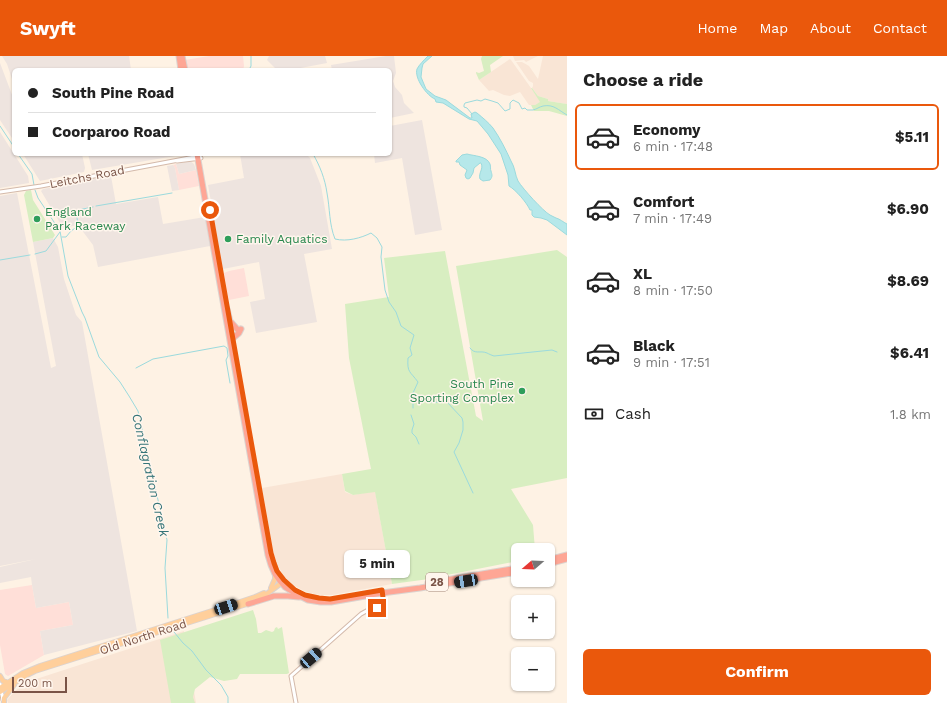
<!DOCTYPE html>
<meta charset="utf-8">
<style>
:root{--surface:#fff;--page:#f6f6f6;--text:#222;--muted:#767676;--line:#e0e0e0;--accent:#ea580c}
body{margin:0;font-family:"Work Sans",sans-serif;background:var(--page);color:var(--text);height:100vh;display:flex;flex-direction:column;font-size:15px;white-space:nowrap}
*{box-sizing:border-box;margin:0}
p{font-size:13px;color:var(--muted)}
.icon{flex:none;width:22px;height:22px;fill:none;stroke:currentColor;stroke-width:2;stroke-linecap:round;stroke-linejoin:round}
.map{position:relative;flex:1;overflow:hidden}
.drawer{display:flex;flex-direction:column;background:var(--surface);width:380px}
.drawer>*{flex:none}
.banner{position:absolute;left:12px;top:12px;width:380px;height:88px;border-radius:6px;box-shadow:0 1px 3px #0004;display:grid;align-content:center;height:88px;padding:0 16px;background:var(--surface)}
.needle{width:26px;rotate:251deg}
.buttons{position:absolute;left:511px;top:487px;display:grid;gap:8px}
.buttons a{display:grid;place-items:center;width:44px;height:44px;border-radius:6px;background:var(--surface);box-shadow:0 1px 3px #0004;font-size:20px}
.scale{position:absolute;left:12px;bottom:10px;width:55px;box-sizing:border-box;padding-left:4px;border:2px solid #7a5447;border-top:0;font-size:11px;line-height:14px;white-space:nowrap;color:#7a5447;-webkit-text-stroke:3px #fff6ed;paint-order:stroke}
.end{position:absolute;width:18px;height:18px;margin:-9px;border:5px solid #ea580c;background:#fff;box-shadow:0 0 0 2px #fff}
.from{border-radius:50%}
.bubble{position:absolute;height:28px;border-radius:6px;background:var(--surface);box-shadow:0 1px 3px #0004;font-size:13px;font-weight:700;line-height:28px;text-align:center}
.car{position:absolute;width:12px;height:24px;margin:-12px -6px;border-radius:5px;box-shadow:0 0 3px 1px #0007;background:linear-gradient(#222 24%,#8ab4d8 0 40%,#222 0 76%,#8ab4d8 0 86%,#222 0)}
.banner b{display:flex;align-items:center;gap:14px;height:38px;font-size:15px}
.banner b+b{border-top:1px solid var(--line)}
.banner i{width:10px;height:10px;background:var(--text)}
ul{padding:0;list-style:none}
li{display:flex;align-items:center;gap:12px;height:66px;margin:0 8px 6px;padding:0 8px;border:2px solid transparent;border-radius:6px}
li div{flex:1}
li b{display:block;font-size:15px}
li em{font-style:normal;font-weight:700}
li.selected{border-color:var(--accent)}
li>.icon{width:36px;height:36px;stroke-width:1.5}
h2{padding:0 16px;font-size:18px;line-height:48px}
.pay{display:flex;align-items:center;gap:10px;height:44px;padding:0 16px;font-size:15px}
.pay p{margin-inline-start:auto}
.button{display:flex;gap:8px;margin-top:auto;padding:8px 16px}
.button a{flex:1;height:46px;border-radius:6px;background:var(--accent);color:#fff;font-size:16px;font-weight:700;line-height:46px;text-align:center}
header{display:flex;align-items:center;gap:24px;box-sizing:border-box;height:56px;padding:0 20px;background:var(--accent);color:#fff}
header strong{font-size:19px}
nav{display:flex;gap:22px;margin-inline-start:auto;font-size:14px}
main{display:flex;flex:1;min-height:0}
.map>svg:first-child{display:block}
.residential{fill:#f9e5d5}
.commercial{fill:#ffdfd8}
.industrial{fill:#eee4df}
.green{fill:#d8eec1}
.water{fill:#b6e8ea;stroke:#9bdadd}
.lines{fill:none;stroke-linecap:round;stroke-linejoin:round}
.stream{stroke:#9bdadd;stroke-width:1}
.minor-casing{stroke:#d4baab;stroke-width:5}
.major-casing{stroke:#dcd3cf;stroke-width:6}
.highway-casing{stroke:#dcd3cf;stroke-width:7}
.minor{stroke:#fff;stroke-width:3}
.major{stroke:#ffcf9b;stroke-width:4}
.highway{stroke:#fea695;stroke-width:5}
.route{stroke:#ea580c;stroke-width:5}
.leisure-dot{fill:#2e9e5b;stroke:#fff6ed;stroke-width:1.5}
.labels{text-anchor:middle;stroke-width:3;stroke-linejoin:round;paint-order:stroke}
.shield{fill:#fff6ed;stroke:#a28579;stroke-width:1}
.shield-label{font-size:11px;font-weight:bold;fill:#7a5447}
.street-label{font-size:12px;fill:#7a5447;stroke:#fff6ed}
.leisure-label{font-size:12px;fill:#27864d;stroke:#fff6ed;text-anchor:start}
.water-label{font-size:13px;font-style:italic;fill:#367579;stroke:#fff6ed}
</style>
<header>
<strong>Swyft</strong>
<nav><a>Home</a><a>Map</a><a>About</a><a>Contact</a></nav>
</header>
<main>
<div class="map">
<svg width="567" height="647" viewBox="0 0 567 647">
<rect width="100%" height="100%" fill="#fef2e4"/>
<path class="residential" d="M513,0H538L526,6L524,4L515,5Z
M543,0H567V48L548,45V43L538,40L532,32L533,30V27L529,25L516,6H522L529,10L538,23Z
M510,3L511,4L541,46L535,49H529L520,36L510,40L504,39L493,34L489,35L479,24Z
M342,418L345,436L353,439L375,435L392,528L332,539H322L314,538L304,535L293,529L284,520L278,510L274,499L262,432Z
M184,575L196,647H8L7,644L15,635L27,626Z"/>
<path class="commercial" d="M209,0H243L244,10L243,14H187L185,4Z
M176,108L179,118L196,114L199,130L179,134L175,112L173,109Z
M244,212L249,240L229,244L227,235L224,217L229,215Z
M32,529L36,552L69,546L73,569L40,575L44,599L8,620L5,618L0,589V534Z"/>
<path class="industrial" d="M2,0H129L131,14H14V29L7,8Z
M269,0H325L327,7L290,14H277L267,4Z
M386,0H394L396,17L393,25L395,31L402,39L404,47L414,57L390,62V14H332L331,9Z
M0,7L14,44V85L0,64Z
M422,64L442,174L415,179L402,102L375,107L374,98H390V70Z
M0,76L28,120L29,127L0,132Z
M23,98H52V99L82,98L85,112L84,116L40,125Z
M88,98H174L175,100L92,114Z
M240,98H306L310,102L321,130L332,193L304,198L317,266L256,277L250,246L265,243L259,206L223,213L208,129L244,122Z
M190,105L194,108L196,114L179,118L177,111L176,108Z
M173,109L175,112L179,134L172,135L167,110Z
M111,120L116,148L158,141L163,168L205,161L210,190L98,211L93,189L78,169L63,172L41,135L43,133Z
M17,137L51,312L56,310L33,186L53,182L58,191L64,223L76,259L82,266L137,575L44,599L40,575L73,569L69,546L36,552L32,529L31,521L0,527V511L36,503L0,510V140Z"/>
<path class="green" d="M482,0H503L490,9L491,16L479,24L476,17V16L479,17L484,15L481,3Z
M531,32H532L538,40L548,43V45L567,48V60L549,55H534L531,49H535L540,46Z
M31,134L33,144L55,179L53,182L33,186L24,139L26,135Z
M557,194L567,201V422L511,433L533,469L535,494H518V505L442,520L429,523L392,528L375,436L353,439L345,435L342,418L371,413L349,302L345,248L389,241L384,202L445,195L476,360L483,365L456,210Z
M253,554L256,563L258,577H261L266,574L272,576L274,575L275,572L277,571L278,573L282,571L289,617L287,618H240L237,623L224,625L210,621L195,633L193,641L195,647H171L160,584Z"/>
<path class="water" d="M428,0H432L423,8L422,12L421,21L426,33L435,40L446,44L470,62H472L471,58L475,56L477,57C483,62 488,66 493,72C500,82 506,94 511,105C515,111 515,119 518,125C523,133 543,155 550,159C552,160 554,161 556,162C560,163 563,166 567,168V179L547,164L541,162L534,161L532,159V154H530C527,147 516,134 509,130L508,119L501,98L488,78L477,65L469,63L443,47L436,46L435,43C427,40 414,22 417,13C419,9 424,4 428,0Z
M467,98C474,100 487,100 490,108C491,111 490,113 491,115C492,119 493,120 490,124L483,125L480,123C478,117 484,113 481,107H480L474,112L473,117L470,122L468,123L466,122L465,119L467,114L460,109L459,106H456V105L462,99Z"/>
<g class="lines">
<path class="stream" d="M249,14L251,10V0
M472,58L467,52L464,51V49L465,47L477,44L481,45L485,43L492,45L498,47L505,55L510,53V47L513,44L519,47L522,53L525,52L527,54C529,54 531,54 533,54C537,53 539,51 543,50C554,48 558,54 567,59
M0,70L14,91
M18,98L32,118L34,129
M313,98C320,110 325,123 327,137C330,153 329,168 335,183C347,186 361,182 371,177L377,182L382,191L381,201L385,234L389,246L396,256L401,270L414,279L410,292L412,299L408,302C407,317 410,315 418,326L413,337V352
M35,134L38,142L60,175L68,220L82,256L85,262L99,301L120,326L129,340L138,355L167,484L165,512L168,562
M96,150L172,137
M62,181H66L71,175L78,170V168L76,156L78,154L93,151
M35,198L46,195L60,176
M0,204L30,199
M470,292C475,299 480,294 487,297C489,298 491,299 494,300L552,294L557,296
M136,312L153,303L224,290L227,292L228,300L226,304L230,327
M413,342C424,345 433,348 446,345L462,362L463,366V374L459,387L454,396L473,437
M411,359L414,368L412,374V377L416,381L419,388
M174,576L183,587L192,595L206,614L221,629L228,641V647"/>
<defs>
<path id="minor" d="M177,105L201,102
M0,136L41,130L200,100
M0,628L3,644
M296,647L291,620L361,558L379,548L382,543V537"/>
<path id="major" d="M271,532L275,523V518
M258,543L268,537L284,525
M0,620L3,625L9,627
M0,632L23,617L40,610L243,545L255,541L264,537
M0,636L25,620L35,615L250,547
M4,647V642L14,629"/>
<path id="highway" d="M179,0L181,14
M182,0L185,14
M197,98L268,499L271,509L275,518L280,525L285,531L300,540L308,544L321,546H331L382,537L420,532L518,516
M227,253L231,270
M230,265L238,274
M233,282L239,277L241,273
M548,504L567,499
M548,508L567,503
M428,527L518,512
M248,548L274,540H288L299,541"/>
</defs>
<use href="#minor" class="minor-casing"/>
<use href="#major" class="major-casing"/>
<use href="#highway" class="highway-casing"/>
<use href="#minor" class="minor"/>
<use href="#major" class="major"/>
<use href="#highway" class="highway"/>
</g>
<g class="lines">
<path class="route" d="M210,154L271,497L274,507L277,515L284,524L295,534L305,539L319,542L330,543L382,534C383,542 385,546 377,552"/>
</g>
<g class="leisure-dot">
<circle cx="37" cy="163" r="4"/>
<circle cx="228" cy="183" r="4"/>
<circle cx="522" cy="335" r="4"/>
</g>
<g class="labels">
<rect class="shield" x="426" y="517" width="22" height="18" rx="3"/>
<g class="shield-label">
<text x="437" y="530">28</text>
</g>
<g class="street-label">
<text transform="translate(87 121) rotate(-11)" y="4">Leitchs Road</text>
<text transform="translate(143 581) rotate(-18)" y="4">Old North Road</text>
</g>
<g class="leisure-label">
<text x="45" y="160">England<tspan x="45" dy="14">Park Raceway</tspan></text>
<text x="236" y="187">Family Aquatics</text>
<text x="514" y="332" text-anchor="end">South Pine<tspan x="514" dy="14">Sporting Complex</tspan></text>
</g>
<g class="water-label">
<text transform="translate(151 419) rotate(77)" y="5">Conflagration Creek</text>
</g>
</g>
</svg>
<div class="buttons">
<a><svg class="needle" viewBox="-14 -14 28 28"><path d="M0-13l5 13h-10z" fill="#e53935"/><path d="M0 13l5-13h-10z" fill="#767676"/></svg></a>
<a>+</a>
<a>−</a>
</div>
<div class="scale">200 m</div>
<i class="end from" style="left:210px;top:154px"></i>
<i class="end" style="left:377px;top:552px"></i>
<div class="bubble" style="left:344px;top:494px;width:66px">5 min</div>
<i class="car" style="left:466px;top:525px;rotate:261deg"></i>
<i class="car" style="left:226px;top:551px;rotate:72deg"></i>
<i class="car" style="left:311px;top:602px;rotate:49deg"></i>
<div class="banner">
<b><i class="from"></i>South Pine Road</b>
<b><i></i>Coorparoo Road</b>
</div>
</div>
<section class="drawer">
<h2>Choose a ride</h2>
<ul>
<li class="selected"><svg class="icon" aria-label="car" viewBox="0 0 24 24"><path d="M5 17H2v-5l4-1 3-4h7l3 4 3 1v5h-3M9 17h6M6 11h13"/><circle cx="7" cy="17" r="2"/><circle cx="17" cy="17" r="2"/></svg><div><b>Economy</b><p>6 min · 17:48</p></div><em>$5.11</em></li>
<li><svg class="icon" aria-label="car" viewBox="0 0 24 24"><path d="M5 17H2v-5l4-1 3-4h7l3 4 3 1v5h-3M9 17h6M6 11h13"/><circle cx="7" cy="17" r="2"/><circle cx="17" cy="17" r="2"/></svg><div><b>Comfort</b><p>7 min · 17:49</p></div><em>$6.90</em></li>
<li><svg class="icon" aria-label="car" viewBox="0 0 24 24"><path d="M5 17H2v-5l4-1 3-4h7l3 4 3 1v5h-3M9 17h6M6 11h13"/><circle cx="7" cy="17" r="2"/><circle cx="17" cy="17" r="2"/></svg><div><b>XL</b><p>8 min · 17:50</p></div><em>$8.69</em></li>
<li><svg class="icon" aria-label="car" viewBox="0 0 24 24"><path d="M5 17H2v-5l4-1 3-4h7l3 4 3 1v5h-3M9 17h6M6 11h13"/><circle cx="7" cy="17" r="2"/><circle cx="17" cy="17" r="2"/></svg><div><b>Black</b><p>9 min · 17:51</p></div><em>$6.41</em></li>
</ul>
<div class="pay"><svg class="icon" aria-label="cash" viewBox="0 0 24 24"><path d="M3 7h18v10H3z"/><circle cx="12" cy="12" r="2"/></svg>Cash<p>1.8 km</p></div>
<div class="button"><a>Confirm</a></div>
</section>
</main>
